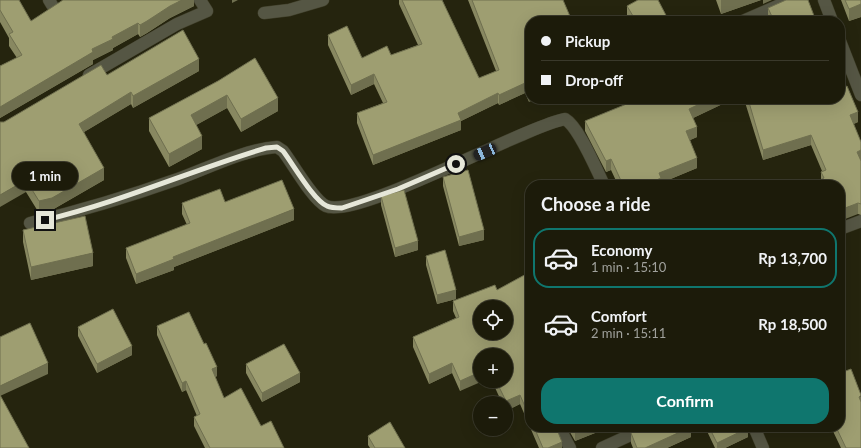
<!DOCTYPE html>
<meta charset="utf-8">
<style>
:root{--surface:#1c1b0a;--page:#292818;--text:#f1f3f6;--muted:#a0a19c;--line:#3a392b;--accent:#0f766e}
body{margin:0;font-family:Lato,sans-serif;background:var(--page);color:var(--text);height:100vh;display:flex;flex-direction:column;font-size:15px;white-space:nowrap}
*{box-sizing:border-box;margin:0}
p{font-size:13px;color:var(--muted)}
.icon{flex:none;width:22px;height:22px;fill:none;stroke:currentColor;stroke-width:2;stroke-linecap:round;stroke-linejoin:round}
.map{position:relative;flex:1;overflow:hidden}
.details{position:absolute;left:525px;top:180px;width:320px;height:252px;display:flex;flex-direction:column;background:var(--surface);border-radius:16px;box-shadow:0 4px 16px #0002,0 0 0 1px var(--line)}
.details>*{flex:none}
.banner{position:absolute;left:525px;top:16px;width:320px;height:88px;border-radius:16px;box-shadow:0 4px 16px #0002,0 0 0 1px var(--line);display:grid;align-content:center;height:88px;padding:0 16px;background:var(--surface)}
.tools{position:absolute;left:473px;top:300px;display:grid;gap:8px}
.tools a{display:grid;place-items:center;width:40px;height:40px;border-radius:50%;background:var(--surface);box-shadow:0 4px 16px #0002,0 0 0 1px var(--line);font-size:20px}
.end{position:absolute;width:18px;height:18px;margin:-9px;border:5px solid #e6e7d9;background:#111;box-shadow:0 0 0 2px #111}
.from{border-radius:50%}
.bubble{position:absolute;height:28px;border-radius:14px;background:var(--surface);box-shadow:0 4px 16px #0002,0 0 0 1px var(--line);font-size:13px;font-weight:700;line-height:28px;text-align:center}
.car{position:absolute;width:12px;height:24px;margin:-12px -6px;border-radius:5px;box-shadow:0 0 3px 1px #0007;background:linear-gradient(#222 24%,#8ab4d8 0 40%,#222 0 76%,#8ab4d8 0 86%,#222 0)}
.banner b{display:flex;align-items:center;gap:14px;height:38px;font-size:15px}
.banner b+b{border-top:1px solid var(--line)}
.banner i{width:10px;height:10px;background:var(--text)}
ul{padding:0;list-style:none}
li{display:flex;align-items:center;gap:12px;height:60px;margin:0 8px 6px;padding:0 8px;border:2px solid transparent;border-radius:16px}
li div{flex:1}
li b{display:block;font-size:15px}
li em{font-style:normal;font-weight:700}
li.on{border-color:var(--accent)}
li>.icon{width:36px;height:36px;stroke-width:1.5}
h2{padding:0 16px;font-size:18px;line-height:48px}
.cta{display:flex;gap:8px;margin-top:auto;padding:8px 16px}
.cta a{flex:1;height:46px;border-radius:16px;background:var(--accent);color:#fff;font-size:16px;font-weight:700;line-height:46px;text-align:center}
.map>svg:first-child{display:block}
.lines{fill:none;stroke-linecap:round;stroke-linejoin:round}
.minor-casing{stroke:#403f2a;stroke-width:13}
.minor{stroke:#555644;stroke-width:12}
.wall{fill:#888861}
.shaded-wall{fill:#6f6f4f}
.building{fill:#9e9e71;stroke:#6f6f4f;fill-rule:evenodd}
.route{stroke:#e6e7d9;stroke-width:5}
</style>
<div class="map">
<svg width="861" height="448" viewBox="0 0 861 448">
<rect width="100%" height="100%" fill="#25240e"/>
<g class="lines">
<defs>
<path id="minor" d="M49,0L52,5
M824,0L832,21
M264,13L289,10L323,0
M743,21L791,0
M840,41L861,95
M89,75L177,24L207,11L200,0
M30,223C80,211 130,196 178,179C208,168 246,149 277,147L283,151C293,164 313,200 326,206C356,220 521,128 565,119C579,127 596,169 604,185
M840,229L861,221
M559,427L570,448
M754,427L763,448
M602,448L648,427"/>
</defs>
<use href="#minor" class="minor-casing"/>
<use href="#minor" class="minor"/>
</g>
<path class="wall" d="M0,0L31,21L194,0V6L170,18L147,33L140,37L138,34L113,48V50L93,60V64L0,118V66L17,58L9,46V38L0,22Z
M399,0H442L479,78L496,71L468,0H563L530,21L529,102L525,93L499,105L498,103L461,121V130L373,165L357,123V113L383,103L374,84L351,95L328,45V35L362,58L391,55L418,45L399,4Z
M716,0H761L721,14Z
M841,0H861V17L849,21Z
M627,6L669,21H631L627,15Z
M768,8L816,21H770L768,18Z
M199,71L133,108L131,104L84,132L104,180L52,210L39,213L26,192L4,122L107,75Z
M218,81L278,111L241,132L227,108L196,125L202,149L169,167L149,131V118Z
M845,87L858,122L853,124L861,142V215L858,214L821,180V172L822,171L811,145L763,160L744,99H840Z
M636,99H733L693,118L697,137L690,140L697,168L661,183V185H618L611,170L606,172L585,131V121L636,101Z
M443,177L484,240L459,246L443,186Z
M381,196L418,250L395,257L381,205Z
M225,202L294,220L174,267V270L136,284L126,258V248L187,225L182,214V203Z
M23,230L93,266L31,280L23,242Z
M426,256L456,299L437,304L426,265Z
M530,272V427H556L562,448H539L520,404L506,411V403H502L492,381H506V355L460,391L452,373L429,384L413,347V337L456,318L453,311V301L497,290Z
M157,326L217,376L215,377L224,398L261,426L284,448H205L194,426V417L197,416L186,390L182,392L157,335Z
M78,327L132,355L97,373L78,336Z
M246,364L300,382L262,402L246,373Z
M567,427H610L575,441Z
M705,427H747L748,437L725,448H715Z
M831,427H840L861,448H841Z
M631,433L691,437L667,448H633L631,443Z
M368,436L405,448H370L368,445Z"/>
<path class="shaded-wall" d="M182,0H194V6L170,18L147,33L140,37V25L170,6Z
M232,0H238L232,3Z
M721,0H761L721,14Z
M763,0H772L763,4Z
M861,4V17L849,21V9Z
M138,23V34L113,48V50L93,60V64L0,118V107L112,37Z
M199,59V71L133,108V96Z
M374,74V84L351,95V85Z
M525,83V93L499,105V95Z
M131,92V104L79,135V124Z
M529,92H530V99H536L529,102Z
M498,93V103L461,121V130L373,165V155Z
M227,95V108L191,128V115Z
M278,98V111L241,132V119Z
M710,99H733L689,120V109Z
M858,112V122L850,126V115Z
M697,127V137L686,142V131Z
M811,135V145L763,160V150Z
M202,136V149L169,167V154Z
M861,150V161L857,152Z
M697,158V168L661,183V185H645L659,173Z
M611,159V170L606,172V161Z
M104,168V180L52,210L39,213V201Z
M26,180V192L0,207V195Z
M858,203V214L840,221V210Z
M294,209V220L174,267V270L136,284V274L173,257Z
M484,230V240L459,246V237Z
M418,241V250L395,257V248Z
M93,253V266L31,280V267Z
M842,262V273H840V263Z
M456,290V299L437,304V295Z
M132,346V355L97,373V364Z
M48,363V374L0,396V386Z
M452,363V373L429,384V374Z
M217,367V376L212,379V369Z
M480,372V381H483L460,391V381Z
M300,373V382L262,402V393Z
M186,381V390L182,392V383Z
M520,395V404L506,411V401Z
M861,396V406L859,397Z
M585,427H610L575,441V431Z
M625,427H631L625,429Z
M691,427V437L667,448H645Z
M748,428V437L725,448H717V443Z
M562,442V448H548Z"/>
<path class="building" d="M0,0H19L31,21L63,0H182L170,6L147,21L140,25L138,23L112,37L113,39L92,49L93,52L0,107V66L22,55L9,34L13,32L0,10Z
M402,0H442L479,78L499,70L472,0H563L572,21H530V92H529L525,83L499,95L498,93L458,113L461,120L373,155L357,113L387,102L374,74L351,85L328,35L347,26L362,58L387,46L391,55L422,44Z
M638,0H658L669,21H636L627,6Z
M786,0H808L816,21H774L768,8Z
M845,0H861V4L849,9Z
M183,30L199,59L133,96L131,92L79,124L104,168L52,198L39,201L26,180L0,195V122H4L101,65L107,75Z
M255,58L278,98L241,119L227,95L191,115L202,136L169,154L149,118L218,81Z
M840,70L845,87L847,86L858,112L850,115L861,142V150L857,152L861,161V204L858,203L840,210V185H809L824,178L821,172L826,170L811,135L763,150L748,99H840Z
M639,99H710L689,109L697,127L686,131L697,158L659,173L661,178L645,185H623L611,159L606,161L585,121Z
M468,170L484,230L459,237L443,177Z
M282,180L294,209L173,257L174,259L136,274L126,248L190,223L182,203L220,189L225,202Z
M404,190L418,241L395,248L381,196Z
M85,216L93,253L31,267L23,230Z
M445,250L456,290L437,295L426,256Z
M530,272V418L520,395L506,401L496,381H506V355H480V372L460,381L452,363L429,374L413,337L459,317L453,301L495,285L497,290ZM480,307H506V333H480Z
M113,309L132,346L97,364L78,327Z
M189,312L204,344L206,343L217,367L212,369L224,398L241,388L261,426L271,421L284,448H210L194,417L200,414L186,381L182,383L157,326Z
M30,323L48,363L0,386V337Z
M284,344L300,373L262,393L246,364Z
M851,369L861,395L859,397L861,402V448H846L836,427H840V373Z
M0,395L29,448H0Z
M390,422L405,448H375L368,436Z
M534,427H556L562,442L548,448H543Z
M573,427H585L575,431Z
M643,427H691L645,448H637L631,433Z
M709,427H747L748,428L717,443Z"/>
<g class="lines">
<path class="route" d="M45,220C121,202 192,170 266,148L277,147L283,151C293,164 314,201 327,206C331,208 337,208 342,208L398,189L456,164"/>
</g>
</svg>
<div class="tools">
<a><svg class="icon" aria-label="locate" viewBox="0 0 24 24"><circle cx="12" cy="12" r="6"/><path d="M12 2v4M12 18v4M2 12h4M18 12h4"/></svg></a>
<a>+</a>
<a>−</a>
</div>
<i class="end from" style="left:456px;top:164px"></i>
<i class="end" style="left:45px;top:220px"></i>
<div class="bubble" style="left:12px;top:162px;width:66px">1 min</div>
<i class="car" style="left:485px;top:152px;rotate:247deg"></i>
<div class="banner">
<b><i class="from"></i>Pickup</b>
<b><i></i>Drop-off</b>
</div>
<section class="details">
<h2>Choose a ride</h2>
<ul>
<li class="on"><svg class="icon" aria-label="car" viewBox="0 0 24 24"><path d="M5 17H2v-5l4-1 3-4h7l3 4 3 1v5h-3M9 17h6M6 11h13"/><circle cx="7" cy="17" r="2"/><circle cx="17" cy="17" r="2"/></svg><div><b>Economy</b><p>1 min · 15:10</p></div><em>Rp 13,700</em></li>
<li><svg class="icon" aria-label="car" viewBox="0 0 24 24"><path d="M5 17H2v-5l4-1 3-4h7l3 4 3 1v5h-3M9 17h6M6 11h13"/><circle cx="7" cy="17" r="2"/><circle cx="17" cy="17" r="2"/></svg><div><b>Comfort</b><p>2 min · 15:11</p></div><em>Rp 18,500</em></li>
</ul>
<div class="cta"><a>Confirm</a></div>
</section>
</div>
